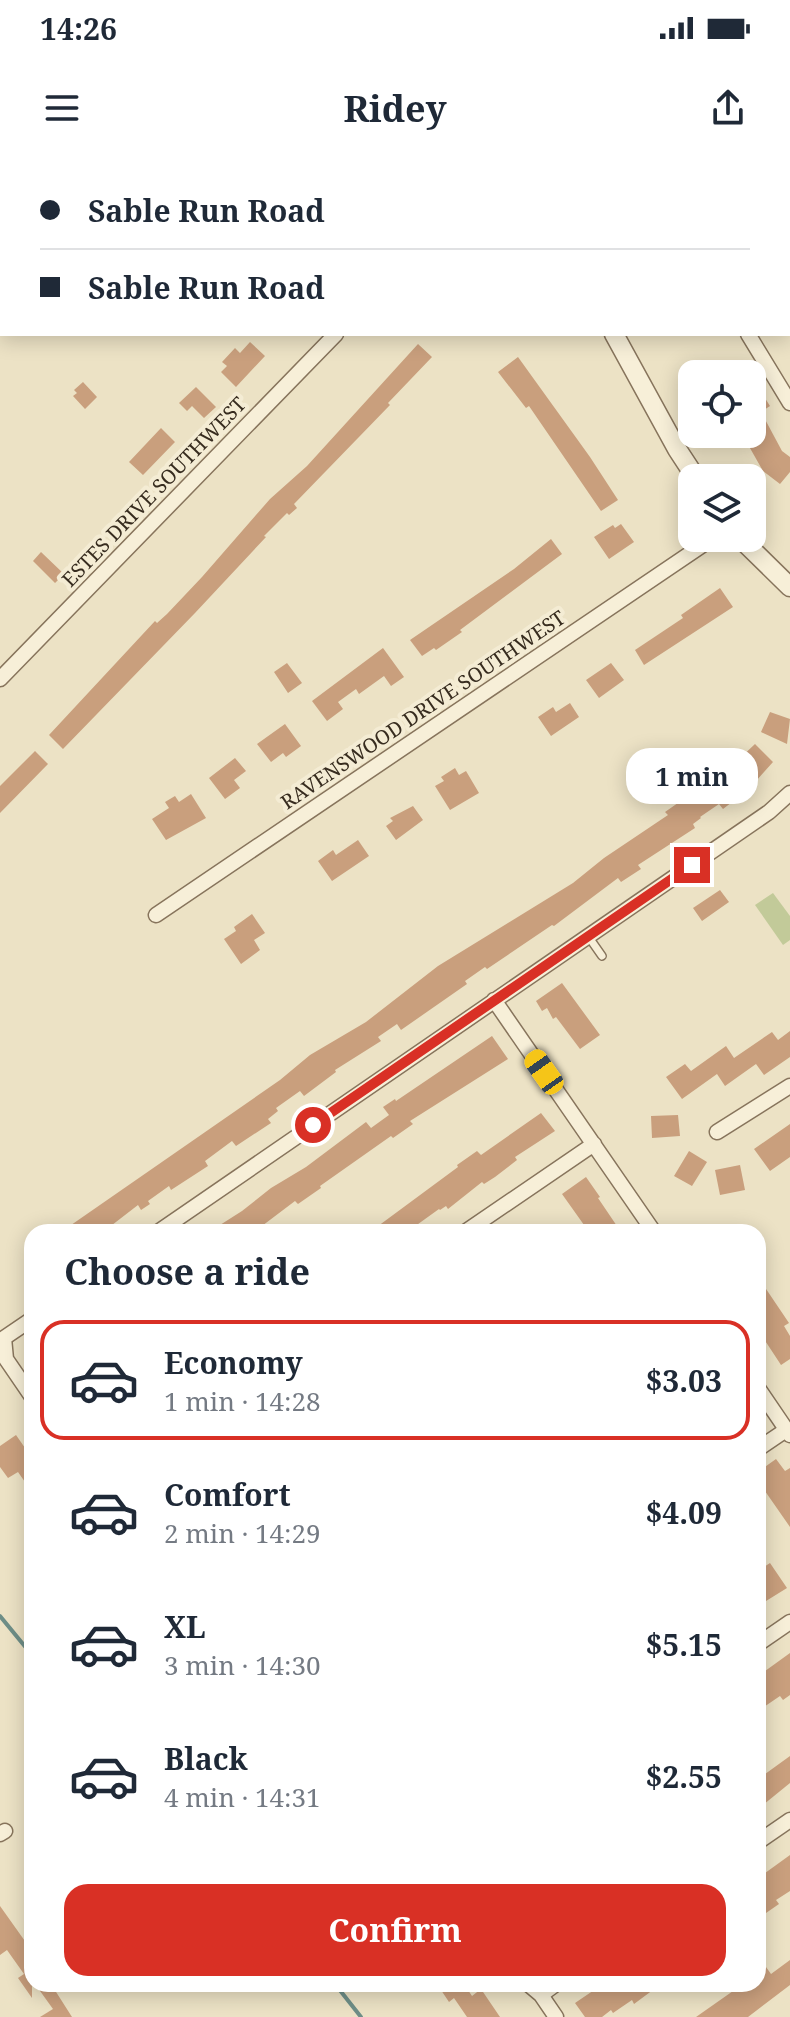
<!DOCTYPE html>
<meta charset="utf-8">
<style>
:root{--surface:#fff;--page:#f2f2f3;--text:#1f2937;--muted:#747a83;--line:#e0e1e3;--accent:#d93025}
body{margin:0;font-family:"Noto Serif",serif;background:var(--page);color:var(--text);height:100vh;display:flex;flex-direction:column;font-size:30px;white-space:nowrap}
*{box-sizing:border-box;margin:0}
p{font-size:26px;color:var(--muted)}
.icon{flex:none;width:44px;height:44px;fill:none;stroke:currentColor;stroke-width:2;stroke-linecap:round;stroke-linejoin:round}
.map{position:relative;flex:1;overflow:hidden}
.sheet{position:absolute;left:24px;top:1064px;width:742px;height:768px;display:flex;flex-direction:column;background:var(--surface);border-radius:24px;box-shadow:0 4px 20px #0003}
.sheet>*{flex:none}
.hud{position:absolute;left:0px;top:0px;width:790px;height:176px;box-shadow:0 4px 20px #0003;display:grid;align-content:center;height:176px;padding:0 40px;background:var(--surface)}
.controls{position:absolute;left:678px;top:200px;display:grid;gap:16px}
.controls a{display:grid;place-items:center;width:88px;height:88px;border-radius:16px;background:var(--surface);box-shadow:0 4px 20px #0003;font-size:40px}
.end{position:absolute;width:36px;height:36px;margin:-18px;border:10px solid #d93025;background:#fff;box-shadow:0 0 0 4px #fff}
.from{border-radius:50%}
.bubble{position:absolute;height:56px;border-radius:24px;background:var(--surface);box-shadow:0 4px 20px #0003;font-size:26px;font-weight:700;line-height:56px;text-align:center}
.car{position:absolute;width:24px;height:48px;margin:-24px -12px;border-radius:10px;box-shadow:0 0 6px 2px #0007;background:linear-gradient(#f5c518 24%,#345 0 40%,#f5c518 0 76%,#345 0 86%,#f5c518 0)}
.hud b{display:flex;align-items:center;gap:28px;height:76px;font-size:30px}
.hud b+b{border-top:2px solid var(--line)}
.hud i{width:20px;height:20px;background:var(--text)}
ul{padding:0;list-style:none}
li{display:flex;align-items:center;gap:24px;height:120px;margin:0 16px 12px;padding:0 24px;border:4px solid transparent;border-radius:24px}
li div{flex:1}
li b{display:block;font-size:30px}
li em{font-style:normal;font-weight:700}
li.active{border-color:var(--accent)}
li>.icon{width:72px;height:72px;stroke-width:1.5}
h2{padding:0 40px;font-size:36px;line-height:96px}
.action{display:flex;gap:16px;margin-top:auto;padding:16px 40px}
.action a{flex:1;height:92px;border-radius:24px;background:var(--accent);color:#fff;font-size:32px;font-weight:700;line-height:92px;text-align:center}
.status{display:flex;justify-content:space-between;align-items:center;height:56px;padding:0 40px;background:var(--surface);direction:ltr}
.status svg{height:22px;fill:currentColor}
header{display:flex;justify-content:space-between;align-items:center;height:104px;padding:0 40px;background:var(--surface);font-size:36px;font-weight:700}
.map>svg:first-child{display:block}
.green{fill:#c2ca99}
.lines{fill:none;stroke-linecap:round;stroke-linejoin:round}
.stream{stroke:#6e8e87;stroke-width:4}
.building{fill:#c99f7d}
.service-casing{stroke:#87745c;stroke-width:10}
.minor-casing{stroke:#87745c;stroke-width:17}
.tertiary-casing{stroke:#87745c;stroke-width:21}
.service{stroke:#f7efd8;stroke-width:7}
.minor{stroke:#f7efd8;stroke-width:14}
.tertiary{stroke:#f7efd8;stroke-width:18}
.route{stroke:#d93025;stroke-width:10}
.labels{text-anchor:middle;stroke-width:8;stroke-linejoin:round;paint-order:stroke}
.street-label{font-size:20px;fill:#372c1f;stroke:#f4ecd4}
</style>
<div class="status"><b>14:26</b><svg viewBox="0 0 49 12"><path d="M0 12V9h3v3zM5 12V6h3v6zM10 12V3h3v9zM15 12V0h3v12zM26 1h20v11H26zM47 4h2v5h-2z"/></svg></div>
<header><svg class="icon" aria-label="menu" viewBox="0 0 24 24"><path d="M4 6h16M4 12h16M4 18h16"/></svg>Ridey<svg class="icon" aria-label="share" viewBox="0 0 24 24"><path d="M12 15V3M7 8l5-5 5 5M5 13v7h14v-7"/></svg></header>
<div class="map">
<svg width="790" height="1857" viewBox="0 0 790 1857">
<rect width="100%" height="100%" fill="#ece2c5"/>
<path class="green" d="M773,733L790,756V780L783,785L755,745Z"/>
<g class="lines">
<path class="stream" d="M0,1456L32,1495
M335,1824L361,1857"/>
</g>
<path class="building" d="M250,182L265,196L236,227L221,212L227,206L222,202L235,188L240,193Z
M418,184L432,197L388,243L390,245L294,344L297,348L289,355L287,353L264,376L266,377L195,453L63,589L49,575L155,461L157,463L167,454L202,417L270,339L307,306Z
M518,197L590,297L618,340L601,351L529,246L526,248L498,212Z
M83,222L97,237L85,249L73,236L77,233L74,230Z
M196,227L216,247L204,258L192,246L187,251L179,243Z
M763,235L770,246L761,252L782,291L790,297V312L780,324L763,311L742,274H752V236L755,241Z
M161,268L175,282L143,315L129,302Z
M621,364L634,382L609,399L594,377L613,365L615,368Z
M551,379L562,394L460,470L462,472L436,490L434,488L422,496L410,480L514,409Z
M41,392L64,414L55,423L33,401Z
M720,428L733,447L644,505L635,490L683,458L681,455Z
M383,488L404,517L391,526L384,516L359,534L356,529L338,542L343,549L327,561L312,541Z
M287,503L302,523L288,533L274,512Z
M611,503L624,520L599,538L586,520Z
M570,543L579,557L551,576L538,557L553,547L556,552Z
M770,552L790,559L787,584L761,572Z
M285,564L301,586L286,597L283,593L271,602L257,584Z
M755,584L773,602L756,621L737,601Z
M35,591L48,604L0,653V626Z
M235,598L246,611L234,620L240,628L225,639L209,618Z
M455,608L459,615L466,611L479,633L450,650L435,626L444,621L441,617Z
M720,616L736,639L723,649L719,644L700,657L701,658L693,664L695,668L638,705L641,709L621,722L618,718L554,766L552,765L487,809L485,807L465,821L467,824L401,870L397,864L378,877L381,881L335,910L336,912L304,936L300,931L276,948L278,951L268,959L271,963L236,986L232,981L205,1001L208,1006L171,1030L169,1026L148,1041L150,1044L141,1050L138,1045L103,1072H61L280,920L310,895L366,862L438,806L573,723L604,698L668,655L665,652L685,638Z
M191,634L206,658L166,680L152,659L169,648L165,642L175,636L179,642Z
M413,646L423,660L396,680L386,666L393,661L390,658Z
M358,680L369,696L332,721L318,701L333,690L336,695Z
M720,730L729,742L702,761L693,748Z
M252,754L265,773L254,780L260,790L241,804L224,779L236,771L234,767Z
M562,823L600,875L580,889L556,857L553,859L547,848L542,851L536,841Z
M790,871V897L764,915L756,904L725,926L717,914L682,939L666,917L685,904L691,911L726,886L734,898L772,872L778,880Z
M492,876L508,899L410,961L413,964L393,978L391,976L320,1026L321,1028L298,1044L295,1041L254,1072H209L242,1051L271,1028L306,1007L366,962L371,968L389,955L383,947L395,939L396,941Z
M541,953L555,971L515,997L517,1000L495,1017L484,1024L482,1022L448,1049L446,1046L440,1050L439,1049L407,1072H370L458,1007L457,1005L477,991L481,995Z
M678,955L680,976L652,978L651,956Z
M790,964V997L770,1011L754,989Z
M689,991L707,1002L692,1026L674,1016Z
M740,1005L745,1030L720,1035L715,1010Z
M586,1017L600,1037L598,1038L621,1072H589L562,1034Z
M758,1117L789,1163L784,1166L790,1176V1199L781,1205L758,1170Z
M16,1275L32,1298V1332L18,1312L8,1318L0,1307V1286Z
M776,1299L785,1311L790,1308V1367L758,1321V1312Z
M770,1403L787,1428L758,1446V1411Z
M790,1493V1535L783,1540L780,1536L758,1551V1516Z
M790,1596V1623L758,1649V1619Z
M790,1695V1731L776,1740L779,1744L766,1753L758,1741V1718Z
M0,1746L32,1791V1838L18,1818L24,1814L7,1790L0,1795Z
M790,1800V1825L748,1857H696L743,1824H758V1813L766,1807L771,1814Z
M35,1824H51L72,1857H40L53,1849Z
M437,1824H464L472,1836L481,1829L500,1857H467L454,1838L449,1842Z
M603,1824H661L634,1844L632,1840L613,1853L611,1850L602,1857H585L575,1843Z"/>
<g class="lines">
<defs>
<path id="service" d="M588,776L602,796"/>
<path id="minor" d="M670,0L671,2
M504,2L506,0
M788,51L790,50
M748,174L790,243
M0,519L336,174
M156,755L713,378
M494,840L654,1072
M717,972L790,926
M158,1072L769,652L790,633
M465,1072L594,984
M32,1159L4,1178L6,1199L32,1237
M758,1228L790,1275
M758,1289L786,1270
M758,1484L790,1462
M0,1674L5,1671
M758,1682L790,1660
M528,1824L541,1835L556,1857
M541,1835L556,1824"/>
<path id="tertiary" d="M523,0L524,2
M614,174L677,289L696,318
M740,378L790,427"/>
</defs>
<use href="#service" class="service-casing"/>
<use href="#minor" class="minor-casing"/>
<use href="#tertiary" class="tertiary-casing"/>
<use href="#service" class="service"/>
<use href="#minor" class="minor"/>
<use href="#tertiary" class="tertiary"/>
</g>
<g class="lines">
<path class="route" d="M313,965L692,705"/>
</g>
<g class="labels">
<g class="street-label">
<text transform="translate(154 332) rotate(-46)" y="7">ESTES DRIVE SOUTHWEST</text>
<text transform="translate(423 550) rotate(-34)" y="7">RAVENSWOOD DRIVE SOUTHWEST</text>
</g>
</g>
</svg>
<div class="controls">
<a><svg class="icon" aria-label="locate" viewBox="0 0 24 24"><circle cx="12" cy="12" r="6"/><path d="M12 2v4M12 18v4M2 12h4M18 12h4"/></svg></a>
<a><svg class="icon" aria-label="layers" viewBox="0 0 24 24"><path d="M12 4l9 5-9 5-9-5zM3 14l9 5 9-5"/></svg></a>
</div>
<i class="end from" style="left:313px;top:965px"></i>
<i class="end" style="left:692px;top:705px"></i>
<div class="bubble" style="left:626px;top:588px;width:132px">1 min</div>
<i class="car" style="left:544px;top:912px;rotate:325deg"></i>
<div class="hud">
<b><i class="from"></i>Sable Run Road</b>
<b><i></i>Sable Run Road</b>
</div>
<section class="sheet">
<h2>Choose a ride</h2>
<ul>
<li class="active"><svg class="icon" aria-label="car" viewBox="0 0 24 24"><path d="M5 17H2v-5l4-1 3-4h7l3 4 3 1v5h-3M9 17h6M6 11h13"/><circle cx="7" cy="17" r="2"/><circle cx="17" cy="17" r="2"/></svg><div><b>Economy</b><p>1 min · 14:28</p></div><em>$3.03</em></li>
<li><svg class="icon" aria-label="car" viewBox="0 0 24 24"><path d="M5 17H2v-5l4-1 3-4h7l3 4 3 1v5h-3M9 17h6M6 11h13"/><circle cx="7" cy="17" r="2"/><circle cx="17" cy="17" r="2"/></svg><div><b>Comfort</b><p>2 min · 14:29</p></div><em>$4.09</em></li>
<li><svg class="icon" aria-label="car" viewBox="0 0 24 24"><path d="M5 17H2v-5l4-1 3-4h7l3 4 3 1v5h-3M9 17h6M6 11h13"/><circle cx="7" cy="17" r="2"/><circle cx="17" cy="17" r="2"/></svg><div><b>XL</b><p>3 min · 14:30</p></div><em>$5.15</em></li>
<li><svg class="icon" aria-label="car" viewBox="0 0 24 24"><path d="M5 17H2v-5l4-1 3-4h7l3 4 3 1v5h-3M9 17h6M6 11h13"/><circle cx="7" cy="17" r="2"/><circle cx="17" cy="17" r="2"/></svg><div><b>Black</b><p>4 min · 14:31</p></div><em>$2.55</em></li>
</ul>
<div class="action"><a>Confirm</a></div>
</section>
</div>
